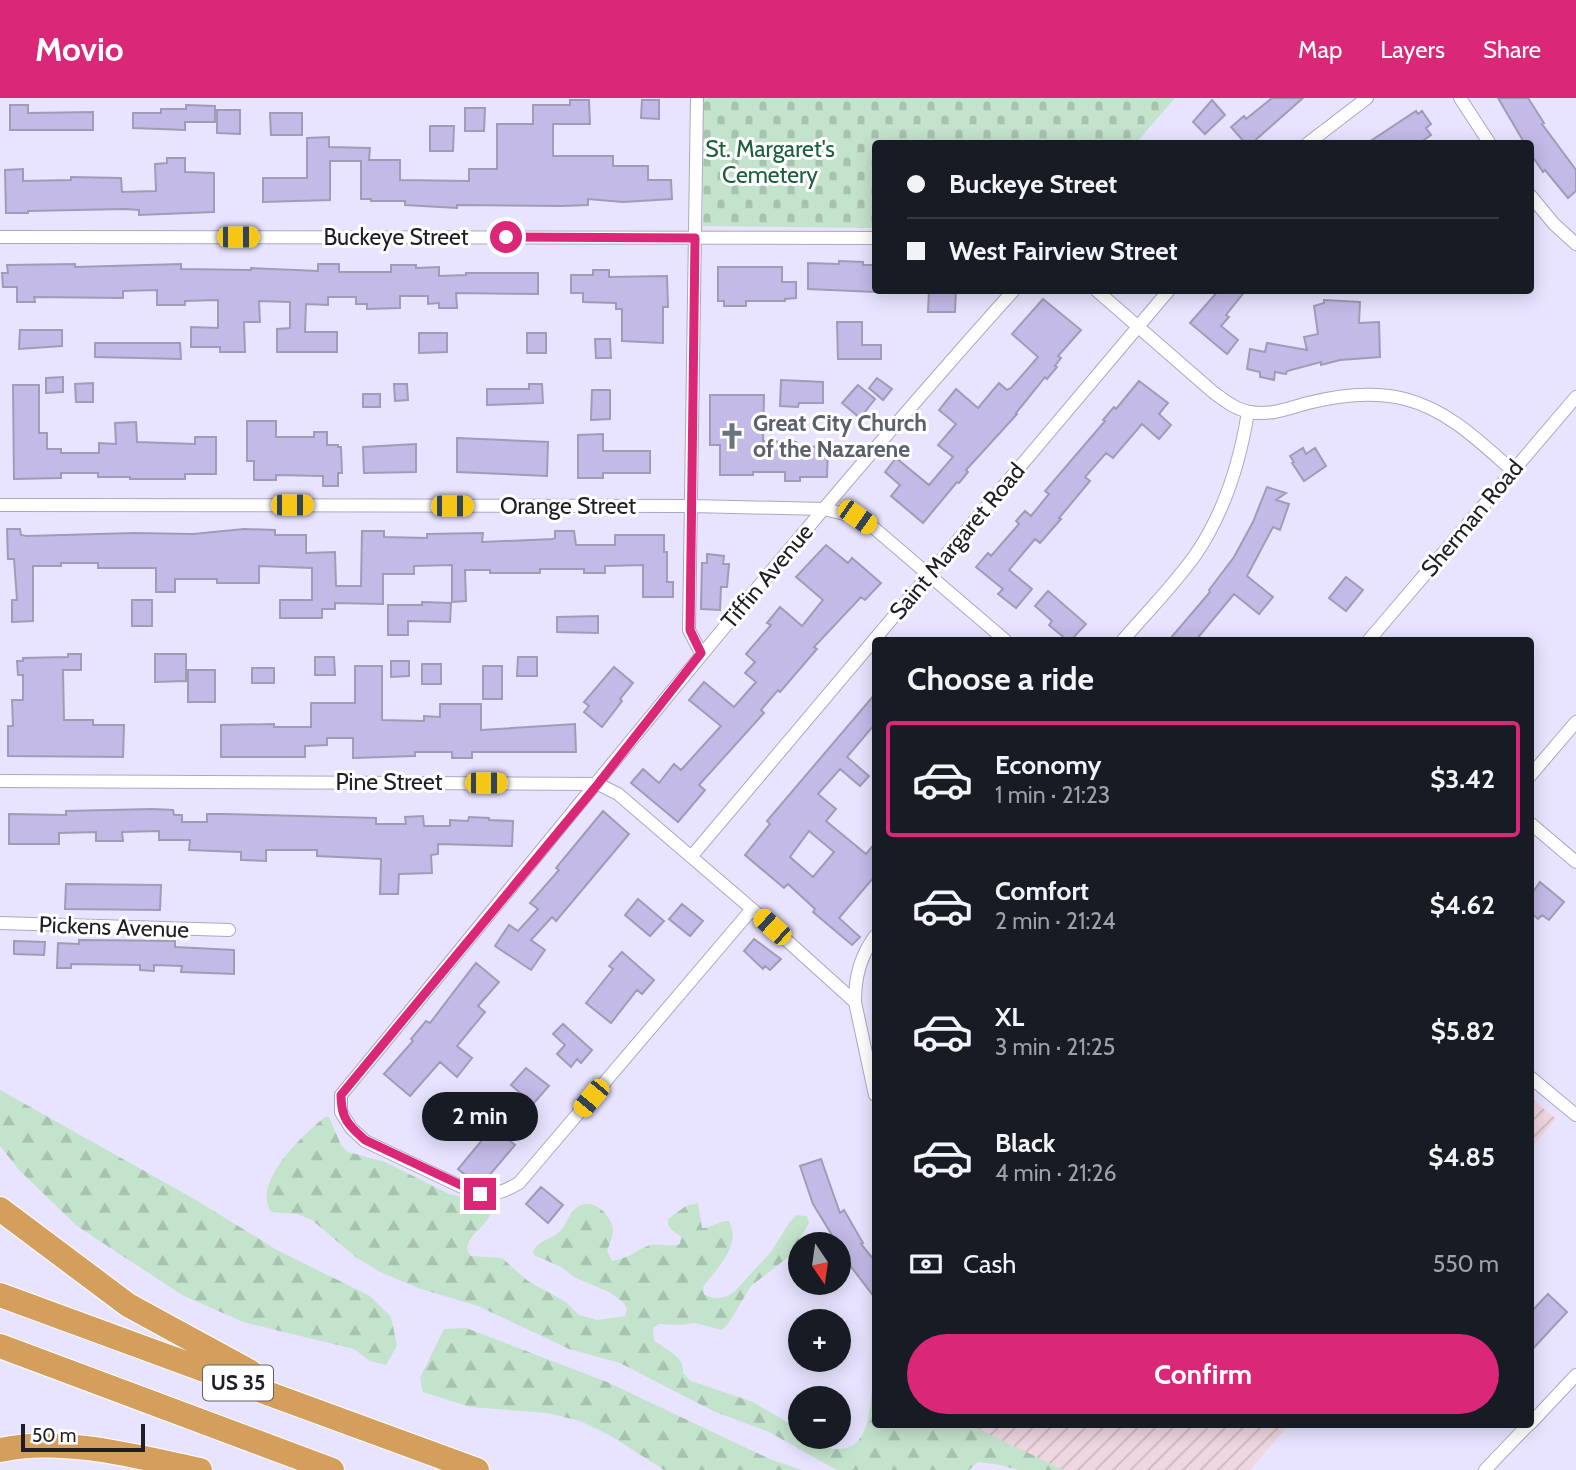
<!DOCTYPE html>
<meta charset="utf-8">
<style>
:root{--surface:#171b24;--page:#20242c;--text:#f1f3f6;--muted:#9ea1a6;--line:#363941;--accent:#db2777}
body{margin:0;font-family:Cabin,sans-serif;background:var(--page);color:var(--text);height:100vh;display:flex;flex-direction:column;font-size:26px;white-space:nowrap}
*{box-sizing:border-box;margin:0}
p{font-size:23px;color:var(--muted)}
.icon{flex:none;width:38px;height:38px;fill:none;stroke:currentColor;stroke-width:2;stroke-linecap:round;stroke-linejoin:round}
.map{position:relative;flex:1;overflow:hidden}
.sheet{position:absolute;left:872px;top:539px;width:662px;height:791px;display:flex;flex-direction:column;background:var(--surface);border-radius:7px;box-shadow:0 4px 18px #0003}
.sheet>*{flex:none}
.hud{position:absolute;left:872px;top:42px;width:662px;height:154px;border-radius:7px;box-shadow:0 4px 18px #0003;display:grid;align-content:center;height:154px;padding:0 35px;background:var(--surface)}
.needle{width:46px;rotate:167deg}
.tools{position:absolute;left:788px;top:1134px;display:grid;gap:14px}
.tools a{display:grid;place-items:center;width:63px;height:63px;border-radius:50%;background:var(--surface);box-shadow:0 4px 18px #0003;font-size:35px}
.scale{position:absolute;left:21px;bottom:18px;width:124px;box-sizing:border-box;padding-left:7px;border:4px solid #1f1d26;border-top:0;font-size:19px;line-height:24px;white-space:nowrap;color:#1f1d26;-webkit-text-stroke:5px #fff;paint-order:stroke}
.end{position:absolute;width:32px;height:32px;margin:-16px;border:9px solid #db2777;background:#fff;box-shadow:0 0 0 4px #fff}
.from{border-radius:50%}
.bubble{position:absolute;height:49px;border-radius:24px;background:var(--surface);box-shadow:0 4px 18px #0003;font-size:23px;font-weight:800;line-height:49px;text-align:center}
.car{position:absolute;width:21px;height:42px;margin:-21px -10px;border-radius:9px;box-shadow:0 0 5px 2px #0007;background:linear-gradient(#f5c518 24%,#345 0 40%,#f5c518 0 76%,#345 0 86%,#f5c518 0)}
.hud b{display:flex;align-items:center;gap:24px;height:66px;font-size:26px}
.hud b+b{border-top:2px solid var(--line)}
.hud i{width:18px;height:18px;background:var(--text)}
ul{padding:0;list-style:none}
li{display:flex;align-items:center;gap:21px;height:116px;margin:0 14px 10px;padding:0 21px;border:4px solid transparent;border-radius:7px}
li div{flex:1}
li b{display:block;font-size:26px}
li em{font-style:normal;font-weight:800}
li.selected{border-color:var(--accent)}
li>.icon{width:63px;height:63px;stroke-width:1.5}
h2{padding:0 35px;font-size:32px;line-height:84px}
.pay{display:flex;align-items:center;gap:18px;height:77px;padding:0 35px;font-size:26px}
.pay p{margin-inline-start:auto}
.cta{display:flex;gap:14px;margin-top:auto;padding:14px 35px}
.cta a{flex:1;height:80px;border-radius:42px;background:var(--accent);color:#fff;font-size:28px;font-weight:800;line-height:80px;text-align:center}
header{display:flex;align-items:center;gap:42px;box-sizing:border-box;height:98px;padding:0 35px;background:var(--accent);color:#fff}
header strong{font-size:33px}
nav{display:flex;gap:38px;margin-inline-start:auto;font-size:24px}
.map>svg:first-child{display:block}
.industrial{fill:url(#industrial-furrows)}
.forest{fill:url(#forest-firs)}
.cemetery{fill:url(#cemetery-stones)}
.building{fill:#c3bae7;stroke:#a19cb5;stroke-width:2;fill-rule:evenodd}
.lines{fill:none;stroke-linecap:round;stroke-linejoin:round}
.minor-casing{stroke:#aca7c1;stroke-width:14}
.motorway-casing{stroke:#fff;stroke-width:26}
.minor{stroke:#fff;stroke-width:12}
.motorway{stroke:#d49f5c;stroke-width:24}
.route{stroke:#db2777;stroke-width:9}
.labels{text-anchor:middle;stroke-width:6;stroke-linejoin:round;paint-order:stroke}
.shield{fill:#fff;stroke:#626167;stroke-width:2}
.shield-label{font-size:21px;font-weight:bold;fill:#1f1d26}
.park-label{font-size:23px;fill:#1b603a;stroke:#fff}
.street-label{font-size:23px;fill:#1f1d26;stroke:#fff}
.worship-label{font-size:23px;font-weight:bold;fill:#5b616d;stroke:#fff;text-anchor:start}
</style>
<header>
<strong>Movio</strong>
<nav><a>Map</a><a>Layers</a><a>Share</a></nav>
</header>
<div class="map">
<svg width="1576" height="1372" viewBox="0 0 1576 1372">
<defs>
<pattern id="industrial-furrows" width="10" height="10" patternUnits="userSpaceOnUse" patternTransform="scale(1.75)"><rect width="10" height="10" fill="#efd6e0"/><path d="M-1 1l2-2M0 10L10 0M9 11l2-2" fill="none" stroke="#ccb7c0"/></pattern>
<pattern id="forest-firs" width="22" height="20" patternUnits="userSpaceOnUse" patternTransform="scale(1.75)"><rect width="22" height="20" fill="#c4e3cd"/><path d="M5 1l3.5 6h-7zM16 11l3.5 6h-7z" fill="#a8c2b0"/></pattern>
<pattern id="cemetery-stones" width="16" height="16" patternUnits="userSpaceOnUse" patternTransform="scale(1.75)"><rect width="16" height="16" fill="#c4e3cd"/><path d="M2 7V4a2 2 0 0 1 4 0v3zM10 15v-3a2 2 0 0 1 4 0v3z" fill="#a8c2b0"/></pattern>
</defs>
<rect width="100%" height="100%" fill="#e8e4ff"/>
<path class="industrial" d="M1530,999L1556,1021L1530,1051Z
M967,1327H1289L1250,1372H1055Z"/>
<path class="forest" d="M0,992L196,1102L277,1152L370,1198L391,1219L397,1248L386,1267L370,1263L354,1251L243,1224L182,1197L77,1128L19,1072L0,1048Z
M325,1019H329L341,1047L348,1054L385,1064L449,1096L471,1101L485,1107L490,1117C484,1131 468,1136 467,1152L471,1158L502,1160L528,1183L566,1204L579,1217L597,1222L625,1218L627,1211L623,1204L609,1194L574,1179L561,1169L534,1157L533,1153C539,1142 550,1142 559,1134C567,1127 569,1113 579,1108C594,1099 612,1118 613,1132C613,1139 609,1147 607,1153L612,1163C627,1161 637,1152 650,1147C660,1145 670,1149 680,1146L681,1139C675,1134 666,1130 668,1121L686,1108L698,1105L702,1130C713,1130 719,1122 729,1123C742,1148 717,1170 703,1189L704,1196C714,1202 724,1201 734,1194L770,1155L789,1125L796,1117L807,1118L809,1125L792,1156L751,1188L728,1226L722,1232L695,1225L680,1227L659,1226L653,1230L654,1242C665,1252 685,1258 683,1275L691,1283L753,1304L800,1332V1339C813,1339 821,1349 835,1351C877,1354 868,1294 875,1271V1326L970,1327L1064,1372H1018L1000,1367L978,1364L969,1372H836L771,1335L713,1313L620,1265L569,1251L478,1208L421,1191L382,1175L357,1160L312,1122L297,1116L271,1114C251,1084 304,1036 325,1019Z
M466,1230L607,1284L772,1362L802,1372H664L611,1338L580,1323L548,1315L470,1309L423,1294L420,1280L444,1231Z"/>
<path class="cemetery" d="M703,0H1175L1136,45L875,46V130L703,128Z"/>
<path class="building" d="M1272,0H1303L1251,46H1246L1231,29L1244,18L1246,21Z
M1498,0H1528L1544,25L1542,26L1576,72V93L1568,100L1545,72L1543,74L1530,55V46H1525Z
M570,2H589L590,26H553V58H613V68H648V82H671L672,101L623,104L588,101V107L561,108L457,107V110L405,107V103H371V101H361V63H330V102L263,104V80H307V40L329,39V49L370,50L369,62H400V82L469,83V71H497V26H533V7H570Z
M642,2H659V21L641,20Z
M1212,2L1225,17L1205,36L1193,24Z
M10,7H28V15L93,14V32H10Z
M186,7L215,8V24H185V32L133,30V15H161V11H186Z
M465,10H485L484,33H465Z
M217,12H240V36L217,35Z
M1416,13L1418,16L1422,13L1431,26L1426,30L1431,37L1418,46H1366Z
M270,15H302V37H271Z
M430,28H454L453,53H430Z
M167,60H185V74L214,75V114L139,117V112L124,111L28,113V115H6L5,72L23,71V83L71,82V79L121,80L122,94L156,93L155,66L167,65Z
M839,163L863,164V167H875V194L808,191V165L839,166Z
M75,166V169L181,166V171L251,172V170L318,173V166H339V174H391V167H416V170L439,169V178L466,177V175H538V196L456,195L457,210H439V205L428,206V198H400V210L367,211V206H356V199H328V207L306,206L305,234H337V254H277V231L290,230V204L259,203L260,224H244L245,254H220V249H191V229L218,230V202L185,203V207H157V192L123,193V200L34,199L35,204H17V189H3L2,175H8L7,167Z
M718,169H782V184H796V200L785,201V203H746V208H724V203H718Z
M593,172H609V179L667,178L668,209H663V245L622,243V211H616V205L583,204V195H571V177H593Z
M929,192H956L955,214H928Z
M1219,192H1246L1226,217L1229,219L1221,228L1238,242L1227,256L1190,225Z
M1043,201L1081,232L1058,258L1061,260L1055,268L1057,269L1047,281L1045,279L1016,315L1017,316L966,372L968,374L959,385L957,384L923,425L891,398L900,387L885,374L896,360L929,387L953,359L938,347L956,326L939,312L956,291L978,310L999,285L1007,292L1011,290L1038,259L1012,236Z
M1324,202L1360,204L1359,225L1379,224L1380,259L1340,262L1321,267V264L1287,273L1286,276L1275,274L1274,282L1260,279V274L1247,271L1250,251L1265,254L1267,245L1307,252L1304,239L1318,236L1314,208L1324,205Z
M837,224H862V247H881V261H838Z
M20,232H62V248L19,251Z
M419,235H447V254L419,255Z
M527,235H546V255H527Z
M595,241H610L611,260H596Z
M95,245H180L181,261L95,259Z
M63,279V294L46,295V280Z
M877,280L892,291L883,302L869,290Z
M781,282L823,284V305H799L798,309L780,308Z
M1139,283L1168,305L1159,316L1171,327L1159,341L1142,326L1113,360L1106,355L1085,379L1090,383L1059,420L1061,421L1040,445L1035,441L1009,472L1032,491L1016,510L998,496L1003,491L976,469L988,455L991,458L1019,426L1016,423L1025,413L1031,418L1049,396L1045,393L1105,323L1103,322L1114,309L1116,311Z
M93,285V304H76L75,286Z
M394,286H407L408,302L395,303Z
M529,286H542L543,305L487,307V291H529Z
M13,287H39V335H47V351H61V355H99V345L116,346L115,325L136,324L137,344L195,346V339H216V376H185V381H130V379H98V375H61V380L14,381Z
M858,287L875,301L860,320L842,305Z
M592,292H610V321L591,322Z
M363,296H380V309H363Z
M710,297H764L763,343L796,344V348L828,349L827,379H800V383H785V374H753V377H720V347H710Z
M247,323H276V339H314V334H327V347H338V349H341L342,375H338V388H323V378L276,377V382H254V363H247Z
M603,336V353H650V375H603V380H578V337Z
M457,340L548,344L547,378L457,374Z
M416,346V374L364,375L363,349Z
M1303,350L1306,356L1315,350L1326,368L1304,383L1292,365L1294,364L1290,358Z
M1267,389L1286,395L1276,402L1289,406L1280,432L1273,429L1247,478L1273,499L1259,516L1234,496L1196,542H1169L1210,494L1209,492L1234,459L1253,424Z
M7,431H20L21,437L27,438L134,435L193,436L244,431L275,432V437H306V455L335,454L336,488H361L362,433H384V439L427,440V436L483,435L482,444L553,441L555,440V433H574L576,447H615V437H664V454H667V484H673V499H643V467L605,468V475H584V471H540V475H490V472H465L466,503L452,504V467L414,468V476H383V506L335,505V511H322V520H280V502H312V470L259,468V485H217V481H175V494H156V470H98V465H61V468H33V523L12,524V502H17L14,461H8Z
M826,447L848,465L852,460L881,485L865,502L861,499L814,549L817,551L780,594L778,592L761,612L764,615L699,687L705,692L678,724L631,685L643,671L659,685L674,666L681,672L721,628L689,602L704,584L734,609L756,584L745,575L755,564L746,556L771,527L767,525L780,509L802,528L823,502L796,479Z
M707,456L724,458L723,466H729L727,489H721L720,512L701,511L702,465H707Z
M1346,479L1363,492L1346,513L1329,500Z
M1048,493L1086,526L1071,542H1067L1049,527L1052,523L1035,508Z
M132,502H152V528H132Z
M422,504L451,505L450,524L408,523V537H388V507H422Z
M598,518V535L557,534V519Z
M68,556H81V572H63L64,622H93V627H124L123,659L8,658V628H13L12,602H23V577H18L17,563H23V560L68,559Z
M155,556H186V583L155,584Z
M315,559H334L335,577H315Z
M518,559H537V578H517Z
M391,563H409V578L391,579Z
M422,566H441V586H422Z
M355,568H382V622L424,623V618L440,619V606H481V632L575,626L576,654H472V660H452V654H415V658L353,660V640H327V647L305,648V659H221V627L274,626V629H311V605H355Z
M483,568H502V601H483Z
M614,569L633,585L620,601L622,603L602,629L584,614L589,608L584,604Z
M252,570H274V585H252Z
M188,572H215V604H188Z
M875,596V626L847,659L869,678L860,688L840,671L818,696L836,711L826,723L866,756L875,745V778L839,820L860,839L852,847L813,814L815,811L788,786L784,790L745,757L770,726L767,723ZM809,733L834,754L813,779L790,759Z
M152,711L173,712L174,717H182V724H207V716H223L376,720V726H406L405,719L423,718L424,728H450V722L468,723L469,719L489,720V722L513,723L512,748L438,746V756L431,757L432,775L399,776L398,796H380L381,761L317,758V752H266V763L241,762V754L189,752L190,742H159V733L122,734L123,743H96V734L59,735V746H9V716L66,717V713Z
M603,713L629,736L556,823L552,819L531,842L545,852L531,872L495,848L509,827L518,833L538,811L530,805L559,772L556,770Z
M1540,784L1564,804L1549,822L1542,817L1538,821L1530,814V798Z
M66,786L161,787L160,812L65,811Z
M638,801L664,823L650,838L625,817Z
M682,806L703,823L690,838L669,821Z
M754,841L781,861L770,872L765,868L763,871L744,853Z
M79,842L175,843V849L234,852V876L181,874L182,868L154,867V873L140,872V867L71,866V870H57L58,845L79,846Z
M14,843L45,844L44,857L14,856Z
M622,854L654,882L642,896L637,892L611,925L586,905L613,871L609,868Z
M476,865L499,884L478,908L485,914L457,948L472,960L457,979L440,964L410,998L384,976L413,943L411,941L426,923L430,925Z
M563,926L592,952L581,965L577,961L571,969L557,956L565,947L553,936Z
M526,970L549,988L533,1006L511,987Z
M493,1029L515,1047L482,1086L474,1084L458,1071Z
M821,1061L840,1115L844,1112L863,1145L861,1146L875,1163V1200L852,1170L813,1106L800,1068Z
M541,1089L563,1107L548,1125L526,1106Z
M1548,1196L1567,1214L1530,1254V1215Z"/>
<g class="lines">
<defs>
<path id="minor" d="M697,0L689,532L701,555
M1460,0L1490,46
M1307,46L1367,0
M1530,97L1554,126L1576,146
M0,139L875,140
M1096,192L1213,294C1224,302 1236,312 1250,314C1271,318 1289,310 1308,305C1340,297 1373,293 1405,301C1448,312 1479,343 1512,372
M0,407L692,408L824,411L857,419L874,430L1005,542
M1123,542C1147,514 1175,486 1196,456C1225,413 1240,364 1248,314
M1369,542L1576,299
M1530,678L1576,624
M0,683L598,686L618,696L752,811L855,904L875,997
M1530,725L1576,764
M691,759L1169,192
M752,811L519,1085C497,1098 488,1098 464,1090L365,1043L351,1030L341,1014V997C563,728 780,453 1014,192
M0,825L229,832
M855,904C855,879 860,859 875,838
M1530,979L1576,1017
M1530,1326L1576,1277
M1485,1372L1529,1326"/>
<path id="motorway" d="M0,1111L128,1207L249,1273L261,1283
M0,1197L477,1372
M0,1248L332,1372
M0,1352C62,1338 139,1359 200,1372"/>
</defs>
<use href="#minor" class="minor-casing"/>
<use href="#motorway" class="motorway-casing"/>
<use href="#minor" class="minor"/>
<use href="#motorway" class="motorway"/>
</g>
<g class="lines">
<path class="route" d="M480,1096L365,1042C348,1027 341,1020 341,997L598,686L701,555L690,532L695,140L506,139"/>
</g>
<defs>
<symbol id="church-bare" viewBox="-9 -9 18 18"><path d="M-1.2-6h2.4v3.5h3.3v2.4h-3.3V6h-2.4V-.1h-3.3v-2.4h3.3Z" fill="#6b7280" stroke="#fff" stroke-width="2.5" paint-order="stroke"/></symbol>
</defs>
<g fill-rule="evenodd">
<use href="#church-bare" x="713" y="319" width="38" height="38"/>
</g>
<g class="labels">
<rect class="shield" x="203" y="1267.5" width="70" height="35" rx="5"/>
<g class="shield-label">
<text x="238" y="1292">US 35</text>
</g>
<g class="park-label">
<text x="770" y="59">St. Margaret's<tspan x="770" dy="26">Cemetery</tspan></text>
</g>
<g class="street-label">
<text x="396" y="147">Buckeye Street</text>
<text x="568" y="416">Orange Street</text>
<text transform="translate(1472 420) rotate(-50)" y="8">Sherman Road</text>
<text transform="translate(957 443) rotate(-50)" y="8">Saint Margaret Road</text>
<text transform="translate(767 478) rotate(-50)" y="8">Tiffin Avenue</text>
<text x="389" y="692">Pine Street</text>
<text transform="translate(114 829) rotate(2)" y="8">Pickens Avenue</text>
</g>
<g class="worship-label">
<text x="753" y="333">Great City Church<tspan x="753" dy="26">of the Nazarene</tspan></text>
</g>
</g>
</svg>
<div class="tools">
<a><svg class="needle" viewBox="-14 -14 28 28"><path d="M0-13l5 13h-10z" fill="#e53935"/><path d="M0 13l5-13h-10z" fill="#9ea1a6"/></svg></a>
<a>+</a>
<a>−</a>
</div>
<div class="scale">50 m</div>
<i class="end from" style="left:506px;top:139px"></i>
<i class="end" style="left:480px;top:1096px"></i>
<div class="bubble" style="left:422px;top:994px;width:116px">2 min</div>
<i class="car" style="left:238px;top:139px;rotate:90deg"></i>
<i class="car" style="left:292px;top:407px;rotate:90deg"></i>
<i class="car" style="left:452px;top:408px;rotate:90deg"></i>
<i class="car" style="left:857px;top:419px;rotate:125deg"></i>
<i class="car" style="left:486px;top:685px;rotate:90deg"></i>
<i class="car" style="left:772px;top:829px;rotate:312deg"></i>
<i class="car" style="left:591px;top:1000px;rotate:220deg"></i>
<div class="hud">
<b><i class="from"></i>Buckeye Street</b>
<b><i></i>West Fairview Street</b>
</div>
<section class="sheet">
<h2>Choose a ride</h2>
<ul>
<li class="selected"><svg class="icon" aria-label="car" viewBox="0 0 24 24"><path d="M5 17H2v-5l4-1 3-4h7l3 4 3 1v5h-3M9 17h6M6 11h13"/><circle cx="7" cy="17" r="2"/><circle cx="17" cy="17" r="2"/></svg><div><b>Economy</b><p>1 min · 21:23</p></div><em>$3.42</em></li>
<li><svg class="icon" aria-label="car" viewBox="0 0 24 24"><path d="M5 17H2v-5l4-1 3-4h7l3 4 3 1v5h-3M9 17h6M6 11h13"/><circle cx="7" cy="17" r="2"/><circle cx="17" cy="17" r="2"/></svg><div><b>Comfort</b><p>2 min · 21:24</p></div><em>$4.62</em></li>
<li><svg class="icon" aria-label="car" viewBox="0 0 24 24"><path d="M5 17H2v-5l4-1 3-4h7l3 4 3 1v5h-3M9 17h6M6 11h13"/><circle cx="7" cy="17" r="2"/><circle cx="17" cy="17" r="2"/></svg><div><b>XL</b><p>3 min · 21:25</p></div><em>$5.82</em></li>
<li><svg class="icon" aria-label="car" viewBox="0 0 24 24"><path d="M5 17H2v-5l4-1 3-4h7l3 4 3 1v5h-3M9 17h6M6 11h13"/><circle cx="7" cy="17" r="2"/><circle cx="17" cy="17" r="2"/></svg><div><b>Black</b><p>4 min · 21:26</p></div><em>$4.85</em></li>
</ul>
<div class="pay"><svg class="icon" aria-label="cash" viewBox="0 0 24 24"><path d="M3 7h18v10H3z"/><circle cx="12" cy="12" r="2"/></svg>Cash<p>550 m</p></div>
<div class="cta"><a>Confirm</a></div>
</section>
</div>
